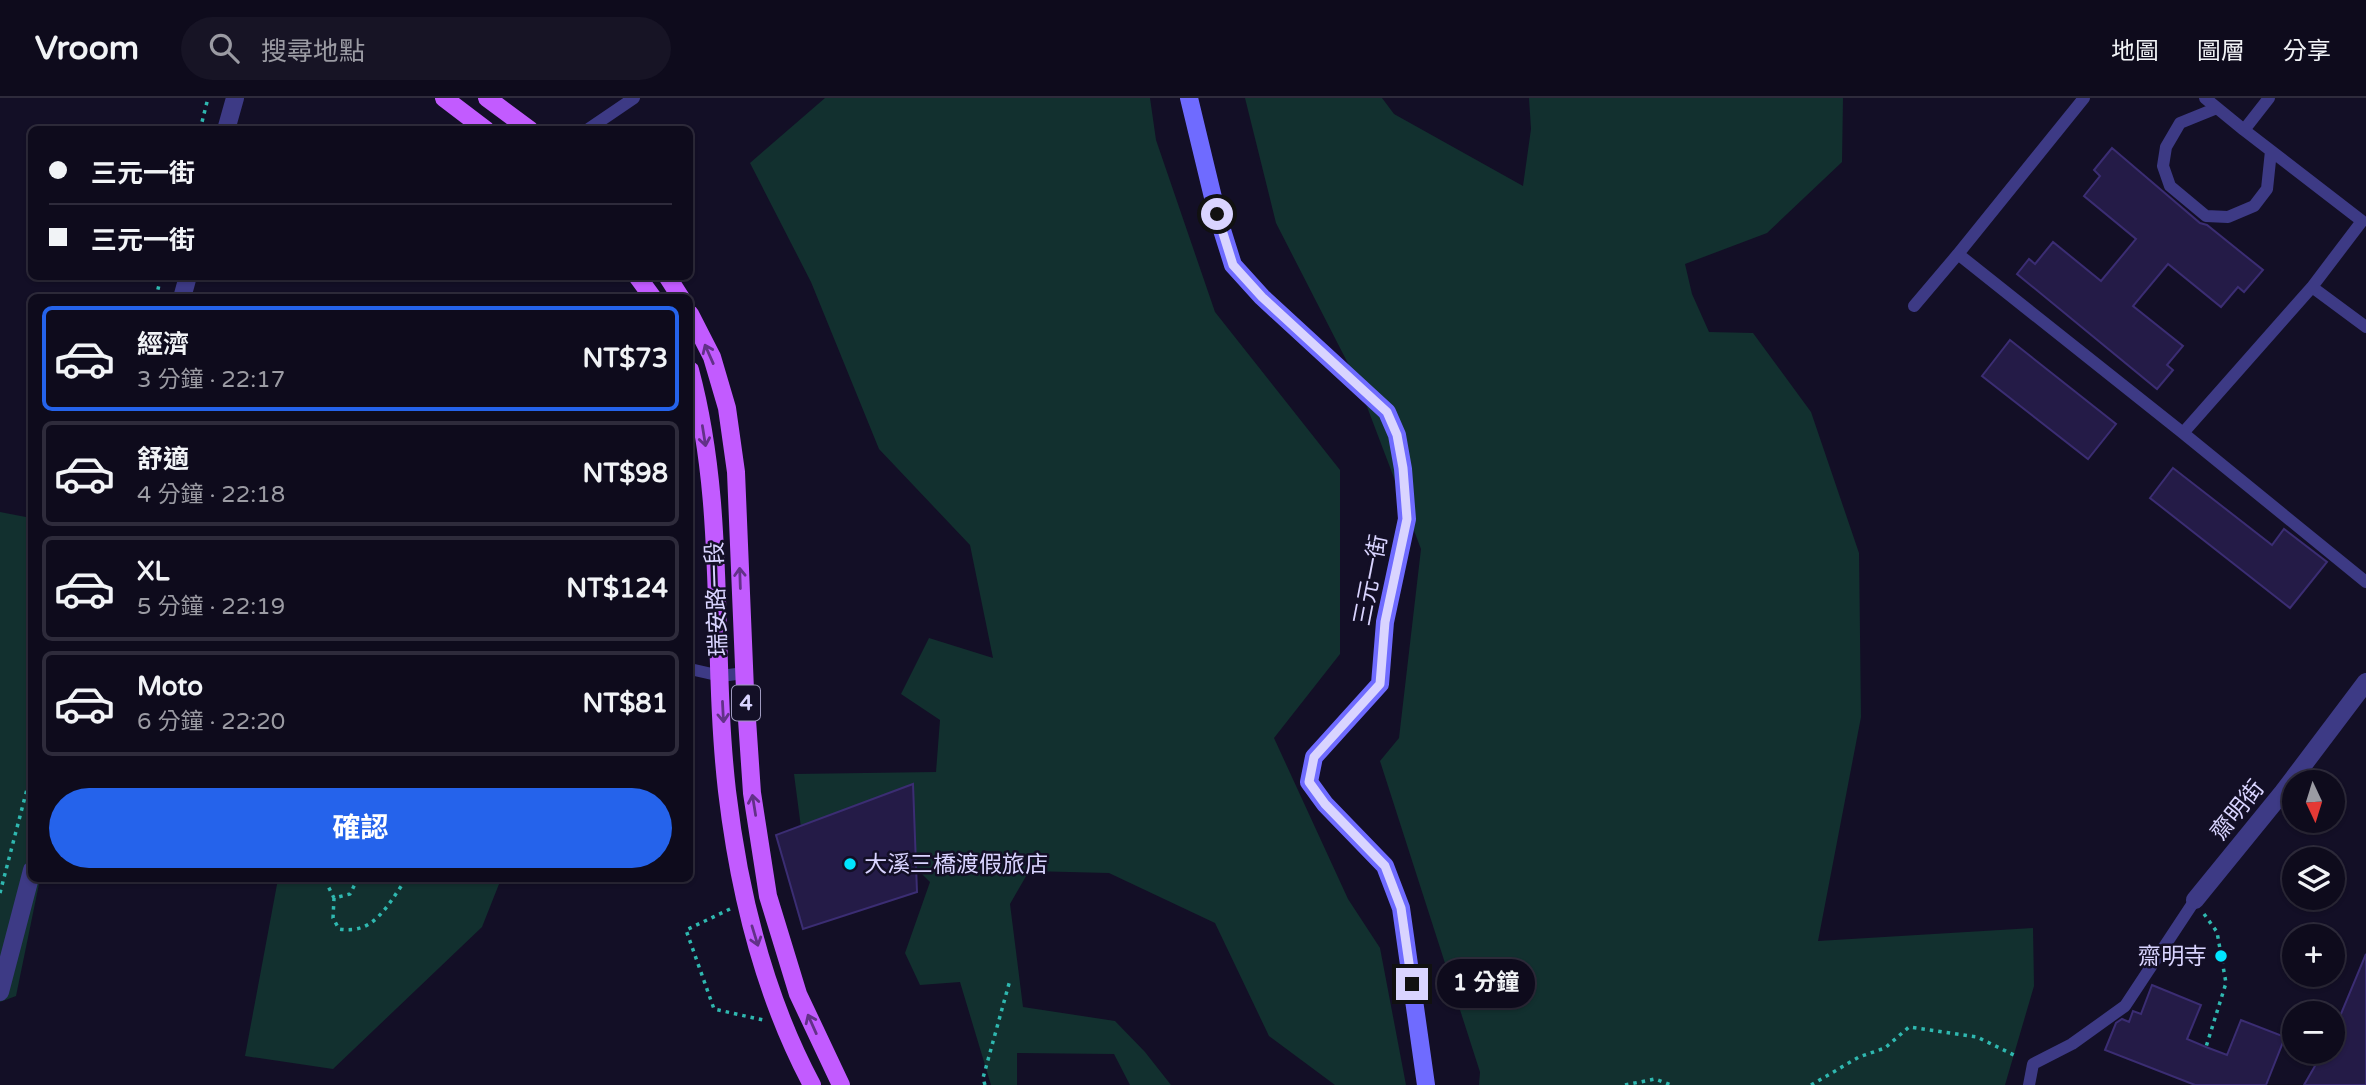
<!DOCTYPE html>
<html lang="zh-TW">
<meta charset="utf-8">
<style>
:root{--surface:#0e0b1c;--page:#171425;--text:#f1f3f6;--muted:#9b9ba3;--line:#2e2b3b;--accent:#2563eb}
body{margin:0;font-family:"Varela Round","Noto Sans TC",sans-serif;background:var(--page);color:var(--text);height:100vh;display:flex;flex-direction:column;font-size:26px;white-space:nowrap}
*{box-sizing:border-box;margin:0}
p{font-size:23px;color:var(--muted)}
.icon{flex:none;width:38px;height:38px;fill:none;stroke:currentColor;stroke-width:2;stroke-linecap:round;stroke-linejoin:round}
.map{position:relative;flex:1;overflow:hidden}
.details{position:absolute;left:28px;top:196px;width:665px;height:588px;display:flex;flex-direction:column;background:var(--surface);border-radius:10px;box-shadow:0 2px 5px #0004,0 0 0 2px var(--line)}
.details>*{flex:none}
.guide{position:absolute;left:28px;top:28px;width:665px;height:154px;border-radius:10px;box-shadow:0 2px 5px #0004,0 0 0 2px var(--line);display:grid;align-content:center;height:154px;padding:0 21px;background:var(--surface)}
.needle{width:46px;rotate:176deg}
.controls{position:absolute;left:2282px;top:672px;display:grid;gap:14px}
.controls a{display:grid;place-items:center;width:63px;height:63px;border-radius:50%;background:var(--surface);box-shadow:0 2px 5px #0004,0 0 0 2px var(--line);font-size:35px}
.end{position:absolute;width:32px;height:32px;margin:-16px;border:9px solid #d9d4ff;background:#111;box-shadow:0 0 0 4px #111}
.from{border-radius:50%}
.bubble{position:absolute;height:49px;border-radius:24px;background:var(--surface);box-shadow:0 2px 5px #0004,0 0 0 2px var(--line);font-size:23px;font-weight:700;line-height:49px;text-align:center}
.guide b{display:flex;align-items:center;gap:24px;height:66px;font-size:26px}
.guide b+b{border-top:2px solid var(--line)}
.guide i{width:18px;height:18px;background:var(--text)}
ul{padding:12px 0 0;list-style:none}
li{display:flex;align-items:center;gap:21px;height:105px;margin:0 14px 10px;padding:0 7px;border:4px solid var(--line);border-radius:10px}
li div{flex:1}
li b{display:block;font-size:26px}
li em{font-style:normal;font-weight:700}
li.selected{border-color:var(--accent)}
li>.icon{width:63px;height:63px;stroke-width:1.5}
.primary-button{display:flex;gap:14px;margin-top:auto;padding:14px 21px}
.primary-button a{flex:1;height:80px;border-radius:42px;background:var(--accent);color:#fff;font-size:28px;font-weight:700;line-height:80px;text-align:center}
header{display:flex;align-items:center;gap:42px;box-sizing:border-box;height:98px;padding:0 35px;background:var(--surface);border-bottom:2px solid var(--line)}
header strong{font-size:33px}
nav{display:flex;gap:38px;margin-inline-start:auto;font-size:24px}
.search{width:490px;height:63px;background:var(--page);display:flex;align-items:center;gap:18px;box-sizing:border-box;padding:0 24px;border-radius:38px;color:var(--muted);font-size:26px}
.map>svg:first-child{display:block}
.green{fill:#12302f}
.building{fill:#241b47;stroke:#3b2d73;stroke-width:2}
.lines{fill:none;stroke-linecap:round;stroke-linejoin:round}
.path{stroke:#2fb8b0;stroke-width:3.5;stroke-dasharray:3.5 5;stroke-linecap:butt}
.lane{stroke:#3d3a85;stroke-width:12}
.street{stroke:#3d3a85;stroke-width:18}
.secondary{stroke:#6f6bff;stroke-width:18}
.primary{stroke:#c25bff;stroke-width:18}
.oneway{stroke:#623188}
.route{stroke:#d9d4ff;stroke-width:9}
.poi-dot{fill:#00e5ff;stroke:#130f26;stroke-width:2.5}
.labels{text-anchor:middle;stroke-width:5;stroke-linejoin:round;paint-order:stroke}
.shield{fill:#130f26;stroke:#9e99be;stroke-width:2}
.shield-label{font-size:21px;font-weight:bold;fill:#d9d4ff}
.street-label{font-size:23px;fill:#d9d4ff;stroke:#130f26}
.poi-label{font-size:23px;fill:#d9d4ff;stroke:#130f26;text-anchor:start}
</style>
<header>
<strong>Vroom</strong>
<div class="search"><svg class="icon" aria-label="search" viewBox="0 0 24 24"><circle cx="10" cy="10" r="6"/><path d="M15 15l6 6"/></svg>搜尋地點</div>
<nav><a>地圖</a><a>圖層</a><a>分享</a></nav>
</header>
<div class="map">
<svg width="2366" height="987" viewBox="0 0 2366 987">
<rect width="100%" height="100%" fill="#130f26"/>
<path class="green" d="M825,0H1150L1156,42L1215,214L1340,372V556L1274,640L1348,801L1380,850L1406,987H1335L1269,938L1215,825L1109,775L1029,773L1010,806L1023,909L1115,923L1145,954L1171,987H1130L1114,956L1017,955V987H991L960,884L920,887L905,855L930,784L911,765L809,791L794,676L936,674L940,622L901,596L929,540L993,560L970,447L879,351L811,184L750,65Z
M1245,0H1382L1394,16L1523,88L1531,31L1529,0H1843L1842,64L1767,135L1685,166L1692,196L1709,234L1753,235L1811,314L1859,455L1861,619L1818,843L2033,830L2034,888L2005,987H1479L1480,974L1380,663L1399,640L1421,451L1358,285L1276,125Z
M0,414L31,420L32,780L40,781L16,898L0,904Z
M278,781V780L501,781L482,829L333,971L245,958Z"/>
<path class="building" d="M2112,50L2200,125L2207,127L2263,172L2244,194L2238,189L2221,209L2168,166L2133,208L2183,248L2167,267L2173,272L2157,291L2017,176L2029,161L2035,166L2053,144L2101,183L2136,141L2084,98L2100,78L2094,72Z
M2010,242L2116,326L2088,361L1982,278Z
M2173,370L2272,447L2284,431L2327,464L2290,510L2150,400Z
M913,686L917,794L803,831L776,737Z
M2366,856V987H2304L2323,954H2333V935Z
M2152,887L2201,907L2187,941L2206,949L2227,957L2241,922L2285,939L2266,987H2195L2105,952L2116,925L2122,921L2129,924L2133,913L2141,916Z"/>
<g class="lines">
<path class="path" d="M200,32L208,0
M156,200L161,178
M358,780L350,796L334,800L333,820L339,831C375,837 387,807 407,780
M325,782L334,800
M0,795L32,672
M730,811L686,832L714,911L763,922
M2204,816L2217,834L2226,885L2206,949
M985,987L983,980L1010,882
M1625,987L1655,981L1671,987
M1811,987L1859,959L1885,950L1909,929L1977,939L2018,959"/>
<path class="lane" d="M2205,0L2244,32L2269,0
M2217,10L2180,25L2166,49L2163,68L2170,88L2206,118L2228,119L2254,108L2267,91L2271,53
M587,32L634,0
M2244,32L2362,123L2312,189L2366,229
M1958,156L2084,0
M1914,208L1958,156L2183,335L2312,189
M2183,335L2366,484
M690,571L721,578L744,575
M2029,987L2033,966L2072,946L2125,908L2195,802"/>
<path class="street" d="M226,32L235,0
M182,200L188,178
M2195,802L2283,694L2366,584
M0,894L32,772"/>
<path class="secondary" d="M1189,0L1217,116L1233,167L1262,199L1387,314L1397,337L1403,371L1407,421L1385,524L1380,586L1314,659L1309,684L1325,706L1385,768L1401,810L1426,987"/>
<path class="primary" d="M444,0L486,32
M487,0L530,32
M637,178L653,200
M667,178L681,200
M690,216L712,259L727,310L736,374L745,592L752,695L768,798L798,896L841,987
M690,272C727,409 711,553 727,693C739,795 764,897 812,987"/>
</g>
<defs><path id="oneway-shaft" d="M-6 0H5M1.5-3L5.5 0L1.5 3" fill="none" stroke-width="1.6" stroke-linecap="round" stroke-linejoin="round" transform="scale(1.75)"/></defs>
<g class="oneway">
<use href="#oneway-shaft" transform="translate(709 256) rotate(-114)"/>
<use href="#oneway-shaft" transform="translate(704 338) rotate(81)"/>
<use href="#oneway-shaft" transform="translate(740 480) rotate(-92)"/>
<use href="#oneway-shaft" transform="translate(723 614) rotate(87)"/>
<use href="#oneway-shaft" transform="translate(754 707) rotate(-99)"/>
<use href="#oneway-shaft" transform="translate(755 838) rotate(73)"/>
<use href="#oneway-shaft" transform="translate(812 926) rotate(-114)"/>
</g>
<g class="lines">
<path class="route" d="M1217,116L1233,167L1262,199L1387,314L1397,337L1403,370L1407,421L1385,524L1380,586L1314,659L1309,684L1325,706L1385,768L1401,810L1412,886"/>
</g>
<g class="poi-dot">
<circle cx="850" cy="766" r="7"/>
<circle cx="2221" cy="858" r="7"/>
</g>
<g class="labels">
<rect class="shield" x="732" y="587.5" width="28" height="35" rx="5"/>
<g class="shield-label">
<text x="746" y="612">4</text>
</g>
<g class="street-label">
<text transform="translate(1370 482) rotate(-79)" y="8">三元一街</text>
<text transform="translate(716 501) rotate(-92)" y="8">瑞安路一段</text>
<text transform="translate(2237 712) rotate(-51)" y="8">齋明街</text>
</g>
<g class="poi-label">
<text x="864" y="774">大溪三橋渡假旅店</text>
<text x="2207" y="866" text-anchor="end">齋明寺</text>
</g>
</g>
</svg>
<div class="controls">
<a><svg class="needle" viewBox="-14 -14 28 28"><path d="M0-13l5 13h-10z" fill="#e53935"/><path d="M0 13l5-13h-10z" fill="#9b9ba3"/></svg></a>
<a><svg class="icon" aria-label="layers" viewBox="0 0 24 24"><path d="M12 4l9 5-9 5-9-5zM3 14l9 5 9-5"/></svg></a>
<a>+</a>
<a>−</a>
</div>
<i class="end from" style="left:1217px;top:116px"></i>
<i class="end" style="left:1412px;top:886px"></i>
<div class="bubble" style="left:1437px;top:861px;width:98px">1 分鐘</div>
<div class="guide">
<b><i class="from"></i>三元一街</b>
<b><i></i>三元一街</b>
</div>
<section class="details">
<ul>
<li class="selected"><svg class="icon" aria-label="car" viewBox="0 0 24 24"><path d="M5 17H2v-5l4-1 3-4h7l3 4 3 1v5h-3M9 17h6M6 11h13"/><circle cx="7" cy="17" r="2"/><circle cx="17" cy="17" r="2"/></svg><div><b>經濟</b><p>3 分鐘 · 22:17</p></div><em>NT$73</em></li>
<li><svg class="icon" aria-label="car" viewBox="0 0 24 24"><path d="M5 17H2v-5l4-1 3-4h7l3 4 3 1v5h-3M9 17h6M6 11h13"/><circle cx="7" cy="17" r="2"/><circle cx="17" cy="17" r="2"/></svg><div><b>舒適</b><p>4 分鐘 · 22:18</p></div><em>NT$98</em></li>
<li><svg class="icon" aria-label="car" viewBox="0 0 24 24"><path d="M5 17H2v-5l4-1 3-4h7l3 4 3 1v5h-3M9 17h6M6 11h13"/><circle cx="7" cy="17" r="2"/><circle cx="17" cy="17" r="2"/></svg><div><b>XL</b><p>5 分鐘 · 22:19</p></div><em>NT$124</em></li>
<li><svg class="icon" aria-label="car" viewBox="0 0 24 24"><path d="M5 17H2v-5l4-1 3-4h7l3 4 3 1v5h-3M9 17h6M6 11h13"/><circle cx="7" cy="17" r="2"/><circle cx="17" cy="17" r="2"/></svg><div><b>Moto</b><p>6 分鐘 · 22:20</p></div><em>NT$81</em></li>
</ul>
<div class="primary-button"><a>確認</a></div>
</section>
</div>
